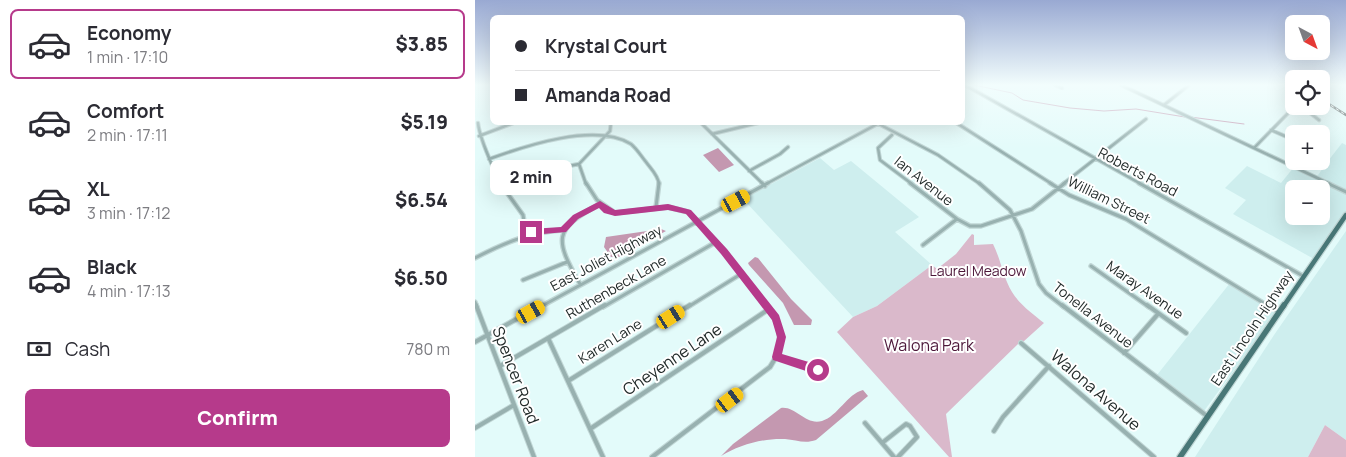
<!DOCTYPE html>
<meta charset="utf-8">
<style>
:root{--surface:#fff;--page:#f2f2f3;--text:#2b2b33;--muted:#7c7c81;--line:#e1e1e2;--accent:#b63a8b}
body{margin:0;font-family:Manrope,sans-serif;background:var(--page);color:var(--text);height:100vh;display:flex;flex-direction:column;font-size:19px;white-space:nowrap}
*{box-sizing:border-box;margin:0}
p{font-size:16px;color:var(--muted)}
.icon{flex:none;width:28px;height:28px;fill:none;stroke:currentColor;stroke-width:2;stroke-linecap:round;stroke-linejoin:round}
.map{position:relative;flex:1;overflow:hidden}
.drawer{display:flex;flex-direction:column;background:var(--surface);width:475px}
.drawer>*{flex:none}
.guide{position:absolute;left:15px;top:15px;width:475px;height:110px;border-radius:8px;box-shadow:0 5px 20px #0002;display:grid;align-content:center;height:110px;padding:0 25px;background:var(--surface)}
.needle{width:32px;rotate:139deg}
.buttons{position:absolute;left:810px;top:15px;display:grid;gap:10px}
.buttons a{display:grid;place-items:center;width:45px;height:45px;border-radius:8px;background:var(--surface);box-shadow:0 5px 20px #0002;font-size:25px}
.end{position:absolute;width:22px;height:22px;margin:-11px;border:6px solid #b63a8b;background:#fff;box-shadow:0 0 0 2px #fff}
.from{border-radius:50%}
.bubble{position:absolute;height:35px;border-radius:8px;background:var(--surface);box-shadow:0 5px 20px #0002;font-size:16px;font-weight:800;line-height:35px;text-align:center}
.car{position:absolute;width:15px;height:30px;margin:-15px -8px;border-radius:6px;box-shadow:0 0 4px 1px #0007;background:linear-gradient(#f5c518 24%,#345 0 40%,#f5c518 0 76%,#345 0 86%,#f5c518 0)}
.guide b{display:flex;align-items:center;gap:18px;height:48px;font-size:19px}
.guide b+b{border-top:1px solid var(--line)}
.guide i{width:12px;height:12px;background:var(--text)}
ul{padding:9px 0 0;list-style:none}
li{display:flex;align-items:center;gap:15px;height:70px;margin:0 10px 8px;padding:0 15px;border:2px solid transparent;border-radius:8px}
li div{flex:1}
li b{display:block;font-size:19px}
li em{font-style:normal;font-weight:800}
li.current{border-color:var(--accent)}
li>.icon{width:45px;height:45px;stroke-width:1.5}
.pay{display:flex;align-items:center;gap:12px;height:55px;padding:0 25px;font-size:19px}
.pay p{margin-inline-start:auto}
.action{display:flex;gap:10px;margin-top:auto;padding:10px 25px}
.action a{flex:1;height:58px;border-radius:8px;background:var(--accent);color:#fff;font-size:20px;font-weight:800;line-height:58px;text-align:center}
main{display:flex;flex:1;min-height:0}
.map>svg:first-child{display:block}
.built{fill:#ceeeee;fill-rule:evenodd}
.green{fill:#dab9cb}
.water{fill:#c498b0}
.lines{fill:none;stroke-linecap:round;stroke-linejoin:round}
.stream{stroke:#c498b0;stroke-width:1}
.minor-far2-casing{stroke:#c0d6d5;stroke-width:4.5}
.minor-far1-casing{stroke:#c0d6d5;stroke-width:5.5}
.minor-casing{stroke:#c0d6d5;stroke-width:6}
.primary-far1-casing{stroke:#c0d6d5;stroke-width:7}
.primary-casing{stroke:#c0d6d5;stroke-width:8}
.minor-far2{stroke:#98b1b0;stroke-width:2.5}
.minor-far1{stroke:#98b1b0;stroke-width:3}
.minor{stroke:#98b1b0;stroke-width:4}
.primary-far1{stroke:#487777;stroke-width:4.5}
.primary{stroke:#487777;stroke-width:5.5}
.rail-casing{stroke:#404b4a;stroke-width:2.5}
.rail{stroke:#fff;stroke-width:1;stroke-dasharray:3;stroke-linecap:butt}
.route{fill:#b63a8b}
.labels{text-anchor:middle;stroke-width:4;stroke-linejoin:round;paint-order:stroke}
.street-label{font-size:14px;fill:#222b2a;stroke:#fff}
.park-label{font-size:14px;fill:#4c1739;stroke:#fff}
.near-park-label{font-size:16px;fill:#4c1739;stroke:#fff}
.near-street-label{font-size:16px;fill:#222b2a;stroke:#fff}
</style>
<main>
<section class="drawer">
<ul>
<li class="current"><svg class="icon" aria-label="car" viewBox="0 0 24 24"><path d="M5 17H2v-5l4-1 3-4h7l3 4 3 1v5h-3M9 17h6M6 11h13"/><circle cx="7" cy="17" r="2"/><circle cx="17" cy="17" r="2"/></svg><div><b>Economy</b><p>1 min · 17:10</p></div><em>$3.85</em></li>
<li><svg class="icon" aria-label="car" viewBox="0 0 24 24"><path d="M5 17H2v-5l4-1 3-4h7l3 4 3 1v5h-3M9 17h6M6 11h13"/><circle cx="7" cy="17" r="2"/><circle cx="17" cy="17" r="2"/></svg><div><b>Comfort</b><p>2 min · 17:11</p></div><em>$5.19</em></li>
<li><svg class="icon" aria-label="car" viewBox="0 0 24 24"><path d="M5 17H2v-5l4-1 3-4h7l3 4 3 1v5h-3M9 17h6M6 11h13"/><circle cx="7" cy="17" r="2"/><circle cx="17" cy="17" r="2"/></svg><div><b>XL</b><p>3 min · 17:12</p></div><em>$6.54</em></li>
<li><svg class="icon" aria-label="car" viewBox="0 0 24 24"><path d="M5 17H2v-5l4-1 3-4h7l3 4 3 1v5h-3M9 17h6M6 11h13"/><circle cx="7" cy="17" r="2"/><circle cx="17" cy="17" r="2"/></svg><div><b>Black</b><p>4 min · 17:13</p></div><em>$6.50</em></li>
</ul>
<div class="pay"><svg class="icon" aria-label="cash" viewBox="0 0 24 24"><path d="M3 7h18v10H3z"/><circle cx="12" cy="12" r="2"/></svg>Cash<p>780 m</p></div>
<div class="action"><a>Confirm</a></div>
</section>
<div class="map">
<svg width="871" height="457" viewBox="0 0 871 457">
<rect width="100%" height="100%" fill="#e3fbfa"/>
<path class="built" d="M867,143L871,145V213L839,259L758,214L771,200L750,188L772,166L806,183L819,167L841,178L848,168L834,161H846V158L853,161ZM819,189H846V216H819Z
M345,158L359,170L376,161L444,217L420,232L457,265L402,306L378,317L268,199Z
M871,231V440L850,425L833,457H720L799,335Z
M755,283L802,312L729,411L682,375Z"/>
<path class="green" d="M497,234L499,235V245L518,244C526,260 528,277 537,292C545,305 558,314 569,323L548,342L543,344L471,414L477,457H474L362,332L378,317L402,306L457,265L462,269L481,254Z
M850,425L871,440V457H833Z"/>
<path class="water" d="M243,148L259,165L244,172L228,155Z
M186,229L191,231L144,257H136L129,247L131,237Z
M280,257L283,258L316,299L337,320L336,325H319L308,303L274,265L273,263Z
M388,390L393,396L341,440C330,444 321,440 310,439C288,438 264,445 246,456L258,444L306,408C321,406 331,426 347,421C363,416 372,394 388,390Z"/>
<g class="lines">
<path class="stream" d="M499,85L537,93L548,100L595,108L629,111L661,109L710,117
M715,117L769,124"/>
<defs>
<path id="minor-far2" d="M490,85L666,184
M580,85L587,88
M646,85L855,184
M689,105L714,85
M826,106L844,120
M225,122L288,184
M400,122L463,155L505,184
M480,122L577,184
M3,123C5,142 18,165 25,184
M796,130L819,140
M237,134L287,122
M417,135L403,148L405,160L437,184
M4,136L41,122
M779,148L820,106
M14,159C50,146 120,122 156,144C162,149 166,156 171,162C176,169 183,175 184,184
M274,171L305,154L313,147
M25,183L48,175L104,164
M111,184L104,164L135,131L136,122
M291,184L406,122
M588,184L671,119"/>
<path id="minor-far1" d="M25,183L48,215L51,234
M111,183L122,200L140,213L193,207L213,212L249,251L292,307
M287,183L290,186
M435,183L482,219L495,226H506L557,209L590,183
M504,183L535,210L546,231L564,284L571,293L589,307
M575,183L594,195L651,219L795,307
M664,183L828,276
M852,183L871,192
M181,207L184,183
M448,245L482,219
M0,258C29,243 55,232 88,230
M616,266L674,307
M48,280L92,262
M105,284C80,240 77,229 125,204
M0,302L2,307
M65,307L293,183
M128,307L241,242
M213,307L266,274"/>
<path id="minor" d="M1,305L59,457
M587,305L732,416
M672,305L711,333
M793,305L804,312
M73,338L128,457
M0,342L67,305
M546,343L679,457
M649,353L683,314
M302,357L343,370
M25,366L130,305
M93,381L215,305
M390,423L419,457
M0,428L39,405
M115,429L294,309
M519,431L528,417L574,366
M407,443L431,424L435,426L442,437L423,457
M177,457L295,367C310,345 307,326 291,305"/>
<path id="primary-far1" d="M808,307L871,215"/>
<path id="primary" d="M705,457L809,305"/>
</defs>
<use href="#minor-far2" class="minor-far2-casing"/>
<use href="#minor-far1" class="minor-far1-casing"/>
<use href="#minor" class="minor-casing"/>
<use href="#primary-far1" class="primary-far1-casing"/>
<use href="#primary" class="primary-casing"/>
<use href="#minor-far2" class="minor-far2"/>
<use href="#minor-far1" class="minor-far1"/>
<use href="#minor" class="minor"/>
<use href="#primary-far1" class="primary-far1"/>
<use href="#primary" class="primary"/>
<defs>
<path id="rail" d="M846,99L871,115"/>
</defs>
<use href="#rail" class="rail-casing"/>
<use href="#rail" class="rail"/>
</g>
<linearGradient id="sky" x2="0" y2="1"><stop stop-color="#99a9d2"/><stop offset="0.57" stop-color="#f2fdfd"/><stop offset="1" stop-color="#f2fdfd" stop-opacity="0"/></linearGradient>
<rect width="871" height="149" fill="url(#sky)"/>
<path class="route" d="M125,201L140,210L193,204L216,210L252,249L304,315L311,337L307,354L347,366V373L343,375L298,360L297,357L302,337L297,320L246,254L211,214L193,210L140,216L129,213L124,208L103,219L91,232L56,235L52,232L56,229L86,227L98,215Z"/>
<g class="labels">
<g class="street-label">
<text transform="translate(663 172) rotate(28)" y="5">Roberts Road</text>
<text transform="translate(449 181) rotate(38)" y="5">Ian Avenue</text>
<text transform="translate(634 200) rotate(26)" y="5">William Street</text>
<text transform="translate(131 258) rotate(-28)" y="5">East Joliet Highway</text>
<text transform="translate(141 287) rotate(-30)" y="5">Ruthenbeck Lane</text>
<text transform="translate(670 290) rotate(35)" y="5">Maray Avenue</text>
<text transform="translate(618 315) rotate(38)" y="5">Tonella Avenue</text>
<text transform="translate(777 328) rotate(-56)" y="5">East Lincoln Highway</text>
<text transform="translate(135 341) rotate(-32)" y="5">Karen Lane</text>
</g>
<g class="park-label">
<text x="503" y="276">Laurel Meadow</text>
</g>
<g class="near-park-label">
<text x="454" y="351">Walona Park</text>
</g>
<g class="near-street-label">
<text transform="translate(197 359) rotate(-34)" y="6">Cheyenne Lane</text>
<text transform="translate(41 375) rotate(69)" y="6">Spencer Road</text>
<text transform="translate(621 390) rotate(41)" y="6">Walona Avenue</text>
</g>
</g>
</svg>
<div class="buttons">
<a><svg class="needle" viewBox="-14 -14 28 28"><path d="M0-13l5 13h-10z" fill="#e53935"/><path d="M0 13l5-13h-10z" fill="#7c7c81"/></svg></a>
<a><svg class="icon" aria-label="locate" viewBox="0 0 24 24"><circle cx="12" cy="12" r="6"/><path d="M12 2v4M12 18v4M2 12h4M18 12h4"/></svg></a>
<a>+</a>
<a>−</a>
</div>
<i class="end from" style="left:343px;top:370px"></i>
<i class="end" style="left:56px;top:232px"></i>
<div class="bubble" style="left:15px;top:160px;width:82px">2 min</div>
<i class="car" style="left:261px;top:201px;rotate:62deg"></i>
<i class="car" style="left:56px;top:312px;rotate:61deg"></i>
<i class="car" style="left:196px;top:317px;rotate:58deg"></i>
<i class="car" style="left:255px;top:400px;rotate:53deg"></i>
<div class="guide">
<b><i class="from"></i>Krystal Court</b>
<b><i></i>Amanda Road</b>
</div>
</div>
</main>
